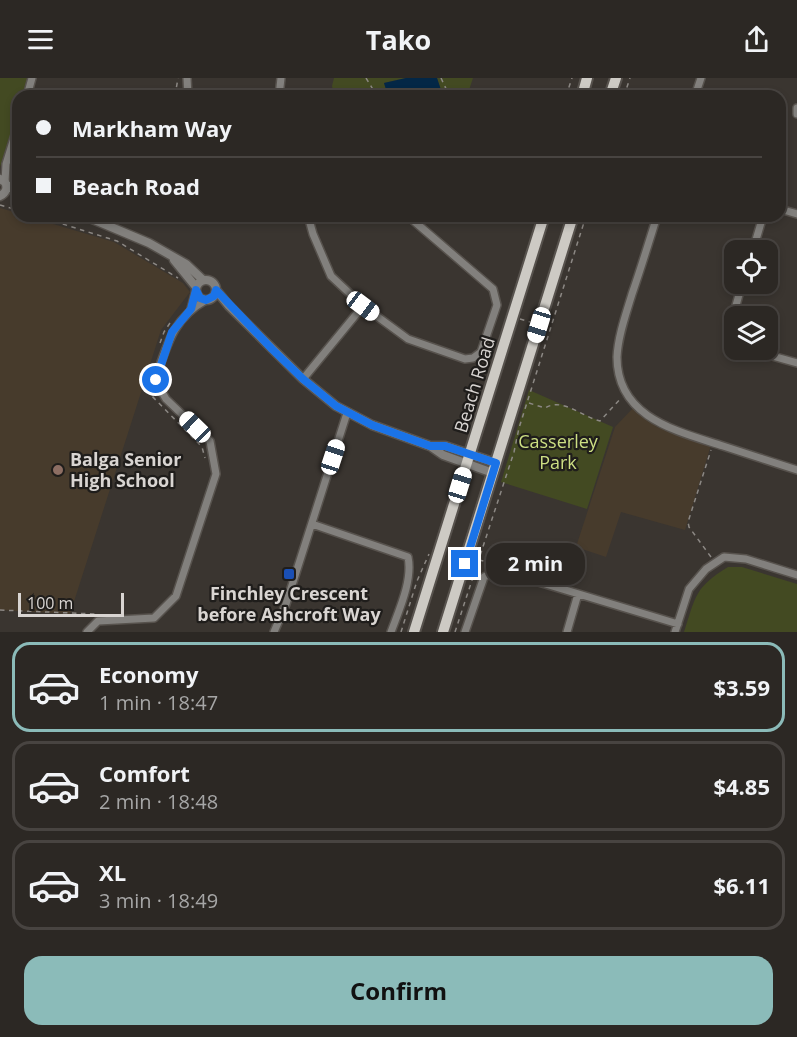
<!DOCTYPE html>
<meta charset="utf-8">
<style>
:root{--surface:#2c2824;--page:#34302c;--text:#f1f3f6;--muted:#a6a6a6;--line:#484441;--accent:#8bbbb9}
body{margin:0;font-family:"Open Sans",sans-serif;background:var(--page);color:var(--text);height:100vh;display:flex;flex-direction:column;font-size:22px;white-space:nowrap}
*{box-sizing:border-box;margin:0}
p{font-size:20px;color:var(--muted)}
.icon{flex:none;width:33px;height:33px;fill:none;stroke:currentColor;stroke-width:2;stroke-linecap:round;stroke-linejoin:round}
.map{position:relative;height:554px;overflow:hidden}
.sheet{display:flex;flex-direction:column;background:var(--surface);flex:1}
.sheet>*{flex:none}
.top-card{position:absolute;left:12px;top:12px;width:774px;height:132px;border-radius:18px;box-shadow:0 3px 9px #0003,0 0 0 2px var(--line);display:grid;align-content:center;height:132px;padding:0 24px;background:var(--surface)}
.controls{position:absolute;left:724px;top:162px;display:grid;gap:12px}
.controls a{display:grid;place-items:center;width:54px;height:54px;border-radius:12px;background:var(--surface);box-shadow:0 3px 9px #0003,0 0 0 2px var(--line);font-size:30px}
.scale{position:absolute;left:18px;bottom:15px;width:106px;box-sizing:border-box;padding-left:6px;border:3px solid #d9d5d2;border-top:0;font-size:16px;line-height:21px;white-space:nowrap;color:#d9d5d2;-webkit-text-stroke:4px #1f1d1b;paint-order:stroke}
.end{position:absolute;width:27px;height:27px;margin:-14px;border:8px solid #1a73e8;background:#fff;box-shadow:0 0 0 3px #fff}
.from{border-radius:50%}
.bubble{position:absolute;height:42px;border-radius:18px;background:var(--surface);box-shadow:0 3px 9px #0003,0 0 0 2px var(--line);font-size:20px;font-weight:700;line-height:42px;text-align:center}
.car{position:absolute;width:18px;height:36px;margin:-18px -9px;border-radius:8px;box-shadow:0 0 4px 2px #0007;background:linear-gradient(#fff 24%,#345 0 40%,#fff 0 76%,#345 0 86%,#fff 0)}
.top-card b{display:flex;align-items:center;gap:21px;height:57px;font-size:22px}
.top-card b+b{border-top:2px solid var(--line)}
.top-card i{width:15px;height:15px;background:var(--text)}
ul{padding:10px 0 0;list-style:none}
li{display:flex;align-items:center;gap:18px;height:90px;margin:0 12px 9px;padding:0 12px;border:3px solid var(--line);border-radius:18px}
li div{flex:1}
li b{display:block;font-size:22px}
li em{font-style:normal;font-weight:700}
li.active{border-color:var(--accent)}
li>.icon{width:54px;height:54px;stroke-width:1.5}
.cta{display:flex;gap:12px;margin-top:auto;padding:12px 24px}
.cta a{flex:1;height:69px;border-radius:18px;background:var(--accent);color:#111;font-size:24px;font-weight:700;line-height:69px;text-align:center}
header{display:flex;justify-content:space-between;align-items:center;height:78px;padding:0 24px;background:var(--surface);font-size:27px;font-weight:700}
.map>svg:first-child{display:block}
.education{fill:#473b2c}
.green{fill:#434a22}
.water{fill:#032746}
.lines{fill:none;stroke-linecap:round;stroke-linejoin:round}
.minor-casing{stroke:#57524d;stroke-width:10}
.tertiary-casing{stroke:#57524d;stroke-width:11}
.primary-casing{stroke:#57524d;stroke-width:14}
.path{stroke:#8c8884;stroke-width:1.5;stroke-dasharray:4.5 4.5;stroke-linecap:butt}
.minor{stroke:#82807d;stroke-width:7}
.tertiary{stroke:#82807d;stroke-width:8}
.primary{stroke:#cdcac4;stroke-width:10}
.route{stroke:#1a73e8;stroke-width:8}
.education-dot{fill:#8d6e63;stroke:#1f1d1b;stroke-width:2}
.transit-dot{fill:#1a4fb4;stroke:#1f1d1b;stroke-width:2}
.labels{text-anchor:middle;stroke-width:4.5;stroke-linejoin:round;paint-order:stroke}
.street-label{font-size:18px;fill:#d9d5d2;stroke:#1f1d1b}
.park-label{font-size:18px;fill:#cddf83;stroke:#1f1d1b}
.poi-label{font-size:18px;font-weight:bold;fill:#d9d5d2;stroke:#1f1d1b;text-anchor:start}
</style>
<header><svg class="icon" aria-label="menu" viewBox="0 0 24 24"><path d="M4 6h16M4 12h16M4 18h16"/></svg>Tako<svg class="icon" aria-label="share" viewBox="0 0 24 24"><path d="M12 15V3M7 8l5-5 5 5M5 13v7h14v-7"/></svg></header>
<div class="map">
<svg width="797" height="554" viewBox="0 0 797 554">
<rect width="100%" height="100%" fill="#3a3530"/>
<path class="education" d="M0,130L18,135V138H26L114,164L183,205L190,214L161,252L70,536L0,532Z
M633,330L657,349L711,367L685,452L621,434L606,479L576,469L615,349Z"/>
<path class="green" d="M0,0H27L22,18H18V31L0,89Z
M334,0H406L384,5L388,18H362L360,13L334,18L332,8Z
M437,0H473L467,18H443Z
M529,312L613,349L587,431L501,404Z
M728,489H742L797,506V554H684C696,518 694,510 728,489Z"/>
<path class="water" d="M406,0H437L443,18H388L384,5Z"/>
<g class="lines">
<defs>
<path id="minor" d="M187,0L188,18
M27,18L32,0
M279,18L281,0
M695,18L701,0
M797,30V36
M5,104L6,86L18,47
M780,131L797,136
M308,138L313,156L331,198L363,228L408,261L465,281L473,280L481,274L497,227L493,211L408,138
M657,138C649,164 641,190 632,216C626,236 618,258 617,279C617,340 677,353 723,368C748,376 772,384 797,392
M753,172L763,138
M191,231L196,212
M735,266L728,262V256L742,206
M751,272L797,285
M303,301L363,228
M312,446L408,479C413,502 399,532 391,554
M87,554L98,543L154,540L176,518L216,396L210,363L166,321L155,302C167,268 172,241 206,222
M274,554L286,526L347,335
M465,554L484,499L499,492L678,546
M567,554L578,516
M675,554L689,511L706,491L724,479L746,481L797,497"/>
<path id="tertiary" d="M0,101L5,104C8,110 6,115 0,118
M7,107L18,115
M85,138L149,165L186,186L203,202
M174,182L196,209
M196 212a10 10 0 1 1 20 0a10 10 0 1 1-20 0Z
M216,212L229,228L303,301L336,328L372,347L430,368L443,377L493,395
M430,368H445L496,385"/>
<path id="primary" d="M582,18L587,0
M610,18L616,0
M414,554L544,138
M443,554L573,138"/>
</defs>
<use href="#minor" class="minor-casing"/>
<use href="#tertiary" class="tertiary-casing"/>
<use href="#primary" class="primary-casing"/>
<path class="path" d="M366,0L377,18
M441,0L448,15L452,18
M175,18L178,0
M566,18L572,0
M624,18L630,0
M0,127L18,132
M37,138L117,163L178,200
M210,138L218,144
M520,241L530,244
M160,265L164,254L170,245
M147,304L145,311L202,369L205,380
M529,325L545,330C563,319 582,339 600,343L622,319
M711,479L689,449L688,444L711,372
M479,482L495,486
M0,532L95,536
M401,554L417,503L429,476
M455,554L514,374L519,350L586,138"/>
<use href="#minor" class="minor"/>
<use href="#tertiary" class="tertiary"/>
<use href="#primary" class="primary"/>
</g>
<g class="lines">
<path class="route" d="M156,302L172,254L191,231L196,212L200,220L206,222L214,218L216,212L272,271L303,301L336,328L372,347L430,368H445L496,385L465,486"/>
</g>
<circle class="education-dot" cx="58" cy="392" r="6"/>
<rect class="transit-dot" x="283" y="490" width="12" height="12" rx="3"/>
<g class="labels">
<g class="street-label">
<text transform="translate(475 307) rotate(-73)" y="6">Beach Road</text>
</g>
<g class="park-label">
<text x="558" y="370">Casserley<tspan x="558" dy="21">Park</tspan></text>
</g>
<g class="poi-label">
<text x="70" y="388">Balga Senior<tspan x="70" dy="21">High School</tspan></text>
<text x="289" y="522" text-anchor="middle">Finchley Crescent<tspan x="289" dy="21">before Ashcroft Way</tspan></text>
</g>
</g>
</svg>
<div class="controls">
<a><svg class="icon" aria-label="locate" viewBox="0 0 24 24"><circle cx="12" cy="12" r="6"/><path d="M12 2v4M12 18v4M2 12h4M18 12h4"/></svg></a>
<a><svg class="icon" aria-label="layers" viewBox="0 0 24 24"><path d="M12 4l9 5-9 5-9-5zM3 14l9 5 9-5"/></svg></a>
</div>
<div class="scale">100 m</div>
<i class="end from" style="left:156px;top:302px"></i>
<i class="end" style="left:465px;top:486px"></i>
<div class="bubble" style="left:486px;top:465px;width:99px">2 min</div>
<i class="car" style="left:363px;top:228px;rotate:127deg"></i>
<i class="car" style="left:539px;top:247px;rotate:197deg"></i>
<i class="car" style="left:195px;top:349px;rotate:314deg"></i>
<i class="car" style="left:333px;top:379px;rotate:18deg"></i>
<i class="car" style="left:460px;top:407px;rotate:17deg"></i>
<div class="top-card">
<b><i class="from"></i>Markham Way</b>
<b><i></i>Beach Road</b>
</div>
</div>
<section class="sheet">
<ul>
<li class="active"><svg class="icon" aria-label="car" viewBox="0 0 24 24"><path d="M5 17H2v-5l4-1 3-4h7l3 4 3 1v5h-3M9 17h6M6 11h13"/><circle cx="7" cy="17" r="2"/><circle cx="17" cy="17" r="2"/></svg><div><b>Economy</b><p>1 min · 18:47</p></div><em>$3.59</em></li>
<li><svg class="icon" aria-label="car" viewBox="0 0 24 24"><path d="M5 17H2v-5l4-1 3-4h7l3 4 3 1v5h-3M9 17h6M6 11h13"/><circle cx="7" cy="17" r="2"/><circle cx="17" cy="17" r="2"/></svg><div><b>Comfort</b><p>2 min · 18:48</p></div><em>$4.85</em></li>
<li><svg class="icon" aria-label="car" viewBox="0 0 24 24"><path d="M5 17H2v-5l4-1 3-4h7l3 4 3 1v5h-3M9 17h6M6 11h13"/><circle cx="7" cy="17" r="2"/><circle cx="17" cy="17" r="2"/></svg><div><b>XL</b><p>3 min · 18:49</p></div><em>$6.11</em></li>
</ul>
<div class="cta"><a>Confirm</a></div>
</section>
